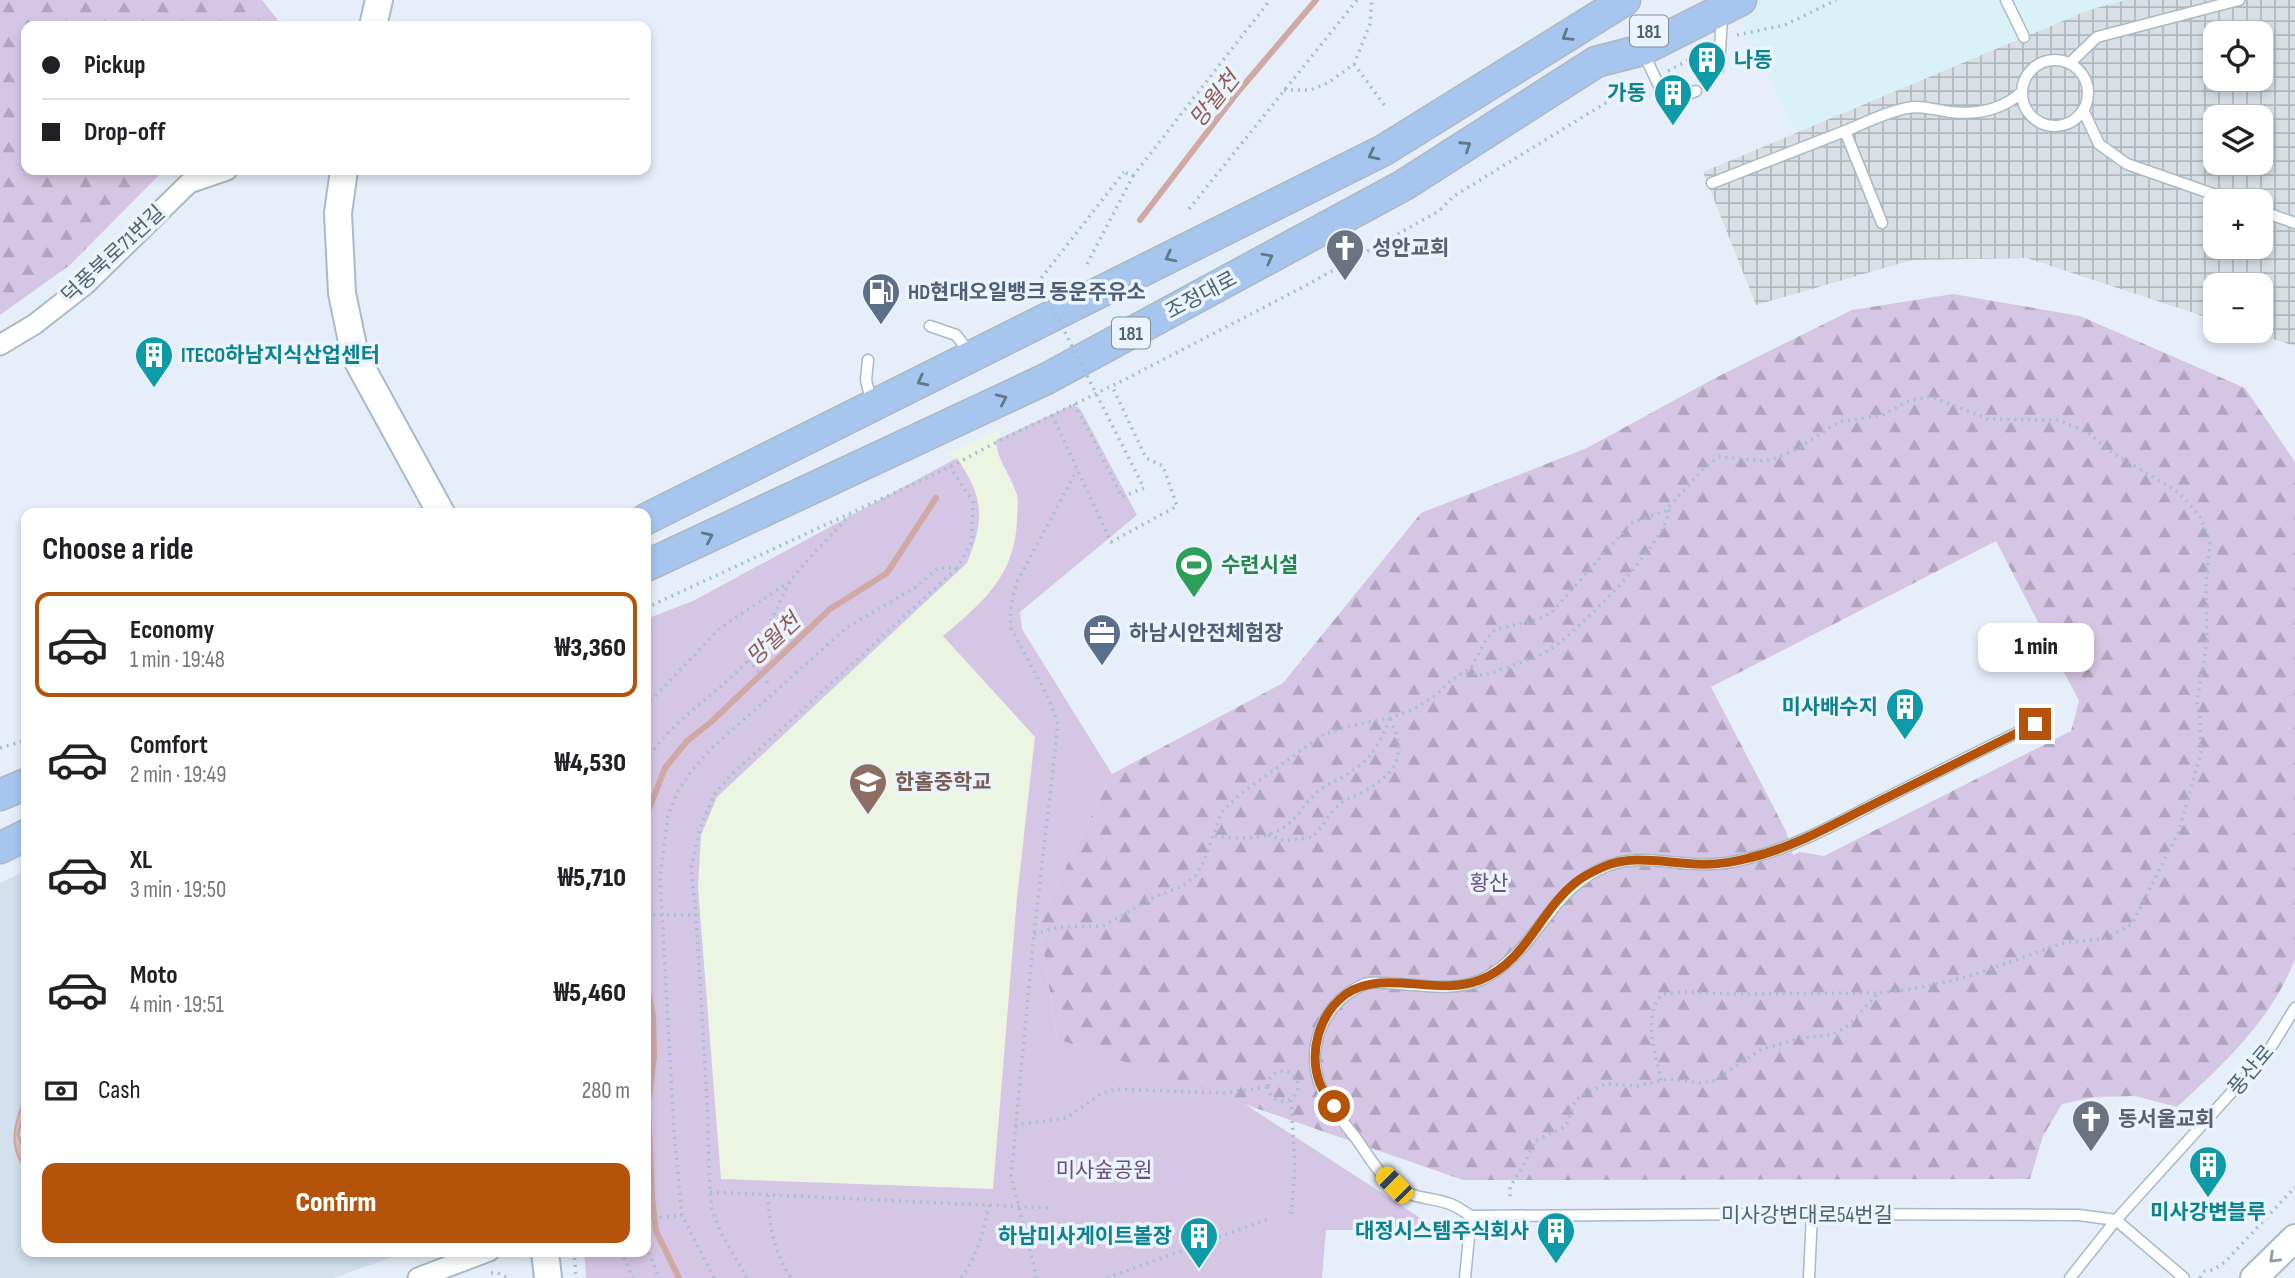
<!DOCTYPE html>
<meta charset="utf-8">
<style>
:root{--surface:#fff;--page:#f2f2f2;--text:#202124;--muted:#757577;--line:#e0e0e0;--accent:#b45309}
body{margin:0;font-family:"Sofia Sans Condensed","Noto Sans KR",sans-serif;background:var(--page);color:var(--text);height:100vh;display:flex;flex-direction:column;font-size:26px;white-space:nowrap}
*{box-sizing:border-box;margin:0}
p{font-size:23px;color:var(--muted)}
.icon{flex:none;width:38px;height:38px;fill:none;stroke:currentColor;stroke-width:2;stroke-linecap:round;stroke-linejoin:round}
.map{position:relative;flex:1;overflow:hidden}
.side{position:absolute;left:21px;top:508px;width:630px;height:749px;display:flex;flex-direction:column;background:var(--surface);border-radius:14px;box-shadow:0 4px 10px #0003}
.side>*{flex:none}
.top-card{position:absolute;left:21px;top:21px;width:630px;height:154px;border-radius:14px;box-shadow:0 4px 10px #0003;display:grid;align-content:center;height:154px;padding:0 21px;background:var(--surface)}
.tools{position:absolute;left:2203px;top:21px;display:grid;gap:14px}
.tools a{display:grid;place-items:center;width:70px;height:70px;border-radius:14px;background:var(--surface);box-shadow:0 4px 10px #0003;font-size:35px}
.end{position:absolute;width:32px;height:32px;margin:-16px;border:9px solid #b45309;background:#fff;box-shadow:0 0 0 4px #fff}
.from{border-radius:50%}
.bubble{position:absolute;height:49px;border-radius:14px;background:var(--surface);box-shadow:0 4px 10px #0003;font-size:23px;font-weight:800;line-height:49px;text-align:center}
.car{position:absolute;width:21px;height:42px;margin:-21px -10px;border-radius:9px;box-shadow:0 0 5px 2px #0007;background:linear-gradient(#f5c518 24%,#345 0 40%,#f5c518 0 76%,#345 0 86%,#f5c518 0)}
.top-card b{display:flex;align-items:center;gap:24px;height:66px;font-size:26px}
.top-card b+b{border-top:2px solid var(--line)}
.top-card i{width:18px;height:18px;background:var(--text)}
ul{padding:0;list-style:none}
li{display:flex;align-items:center;gap:21px;height:105px;margin:0 14px 10px;padding:0 7px;border:4px solid transparent;border-radius:14px}
li div{flex:1}
li b{display:block;font-size:26px}
li em{font-style:normal;font-weight:800}
li.active{border-color:var(--accent)}
li>.icon{width:63px;height:63px;stroke-width:1.5}
h2{padding:0 21px;font-size:32px;line-height:84px}
.pay{display:flex;align-items:center;gap:18px;height:77px;padding:0 21px;font-size:26px}
.pay p{margin-inline-start:auto}
.cta{display:flex;gap:14px;margin-top:auto;padding:14px 21px}
.cta a{flex:1;height:80px;border-radius:14px;background:var(--accent);color:#fff;font-size:28px;font-weight:800;line-height:80px;text-align:center}
.map>svg:first-child{display:block}
.residential{fill:#d3e0ed}
.commercial{fill:#dbf1f8}
.industrial{fill:url(#industrial-grid);fill-rule:evenodd}
.education{fill:#ebf5e2}
.forest{fill:url(#forest-firs);fill-rule:evenodd}
.green{fill:#d6c6e5}
.water{fill:#e0c0bd;stroke:#d0a8a4;stroke-width:2}
.lines{fill:none;stroke-linecap:round;stroke-linejoin:round}
.stream{stroke:#d0a8a4;stroke-width:6}
.lane-casing{stroke:#a8bac4;stroke-width:13}
.street-casing{stroke:#a8bac4;stroke-width:23}
.secondary-casing{stroke:#a7bbc7;stroke-width:30}
.primary-casing{stroke:#aeb8bd;stroke-width:33}
.path{stroke:#a4c1cf;stroke-width:3.5;stroke-dasharray:2 5;stroke-linecap:butt}
.lane{stroke:#fff;stroke-width:10}
.street{stroke:#fff;stroke-width:19}
.secondary{stroke:#fff;stroke-width:26}
.primary{stroke:#a6c6f0;stroke-width:30}
.path-bridge{stroke:#a4c1cf;stroke-width:3.5;stroke-dasharray:2 5;stroke-linecap:butt}
.oneway{stroke:#607889}
.oneway2{stroke:#8c9ba1}
.route{stroke:#b45309;stroke-width:9}
.labels{text-anchor:middle;stroke-width:7;stroke-linejoin:round;paint-order:stroke}
.shield{fill:#ebf3fc;stroke:#7d9099;stroke-width:2}
.shield-label{font-size:19px;font-weight:bold;fill:#4e656f}
.culture-label{font-size:21px;font-weight:bold;fill:#0d838f;stroke:#ebf3fc;text-anchor:end}
.worship-label{font-size:21px;font-weight:bold;fill:#5b616d;stroke:#ebf3fc;text-anchor:start}
.street-label{font-size:21px;fill:#4e656f;stroke:#ebf3fc}
.service-label{font-size:21px;font-weight:bold;fill:#4e5e75;stroke:#ebf3fc;text-anchor:start}
.leisure-label{font-size:21px;font-weight:bold;fill:#27864d;stroke:#ebf3fc;text-anchor:start}
.education-label{font-size:21px;font-weight:bold;fill:#785e54;stroke:#ebf3fc;text-anchor:start}
.park-label{font-size:21px;fill:#6d4e7e;stroke:#ebf3fc}
.water-label{font-size:23px;font-style:italic;fill:#935b55;stroke:#ebf3fc}
</style>
<div class="map">
<svg width="2295" height="1278" viewBox="0 0 2295 1278">
<defs>
<pattern id="industrial-grid" width="8" height="8" patternUnits="userSpaceOnUse" patternTransform="scale(1.75)"><rect width="8" height="8" fill="#d9e0e5"/><path d="M0 4h8M4 0v8" fill="none" stroke="#b2b9be"/></pattern>
<pattern id="forest-firs" width="22" height="20" patternUnits="userSpaceOnUse" patternTransform="scale(1.75)"><rect width="22" height="20" fill="#d6c6e5"/><path d="M5 1l3.5 6h-7zM16 11l3.5 6h-7z" fill="#b0a4be"/></pattern>
</defs>
<rect width="100%" height="100%" fill="#e6eef9"/>
<path class="residential" d="M26,871V1251H409L334,1278H0V883Z"/>
<path class="commercial" d="M1732,0H2181L1797,134Z"/>
<path class="industrial" d="M2126,0H2295V346L2248,331H2261V285H2216L2215,320L2027,258L1912,260L1756,305L1703,172L2089,10ZM2216,33H2261V79H2216ZM2216,117H2261V163H2216ZM2216,201H2261V247H2216Z"/>
<path class="education" d="M1003,428L996,440L997,455L1018,496L1016,539L1003,576L979,606L943,636L1035,737L1017,898L993,1189L720,1179L698,888L701,835L717,797L966,563L957,458L945,455Z"/>
<path class="forest" d="M0,0H262L277,19L279,26H26V170H164L70,265L0,315Z
M1953,294L2080,316L2245,388L2295,462V959C2272,1019 2224,1064 2177,1107L2135,1096L2095,1097L2062,1104L2043,1136L2030,1179L1463,1180L1057,1039L1039,921L1112,774L1283,683L1421,513L1587,448L1717,377L1852,310ZM1996,541L2079,701L2071,731L1824,856L1800,852L1793,855L1786,831L1711,687Z"/>
<path class="green" d="M1070,406L1078,407L1082,412L1137,515L1020,612L1022,629L1112,774L1039,921L1057,1039L1240,1101L1439,1230H1326L1322,1278H586L584,1251H646V619L693,601L957,458C984,498 985,519 967,563L717,797L701,835L698,888L721,1179L993,1189L1017,898L1035,737L943,636C982,603 1014,577 1017,522C1017,514 1019,502 1017,495C1011,474 998,463 996,440Z"/>
<path class="water" d="M26,1094V1106L18,1134L21,1143L26,1151V1169C6,1145 16,1120 26,1094Z"/>
<g class="lines">
<path class="stream" d="M1140,220L1237,93L1316,0
M646,817L665,768L687,741L710,723L830,609L887,573L936,498
M646,979L653,1017L654,1056L648,1105L652,1197L656,1231L679,1278"/>
<defs>
<path id="lane" d="M2006,0L2024,37
M1644,54L1667,103L1696,91
M2022 93a33 33 0 1 1 66 0a33 33 0 1 1-66 0Z
M2070,63L2097,37L2239,0
M1719,68L1722,16
M2083,110L2099,144L2127,164L2233,201
M1712,183L1845,131
M2261,211L2295,223
M1882,223L1845,131C1865,123 1886,112 1907,108C1922,105 1936,110 1950,112C1977,115 2002,110 2022,92
M930,326L956,335L970,353
M868,360L866,380L871,401
M1471,1216C1464,1212 1456,1205 1447,1203C1428,1197 1415,1199 1396,1187C1380,1176 1369,1157 1358,1141C1346,1125 1325,1101 1319,1082C1306,1043 1326,1000 1365,984C1371,982 1379,983 1386,983C1417,984 1453,993 1483,979C1536,952 1546,895 1600,869C1631,853 1663,863 1696,864C1715,865 1732,863 1750,858C1794,847 1834,825 1874,804C1928,777 1981,750 2035,724
M1471,1216L1761,1214L2079,1215L2116,1220L2184,1278
M1465,1278L1471,1216
M1809,1278L1812,1214
M2070,1278L2116,1220L2268,1052L2295,1008"/>
<path id="street" d="M0,345L35,324L86,284L189,183L227,170
M418,1278L489,1251"/>
<path id="secondary" d="M373,26L379,0
M344,170L338,213L342,293L355,356L441,513
M545,1251L548,1278
M2254,1278L2295,1238"/>
<path id="primary" d="M646,519L1384,150L1625,0
M646,566L1046,379L1404,185L1596,62L1642,50L1741,0
M0,795L26,784
M0,848L26,835"/>
</defs>
<use href="#lane" class="lane-casing"/>
<use href="#street" class="street-casing"/>
<use href="#secondary" class="secondary-casing"/>
<use href="#primary" class="primary-casing"/>
<path class="path" d="M1737,35L1785,25L1836,0
M1354,64L1385,106
M1668,71L1705,51
M1284,90H1310L1328,83L1354,64L1370,24L1372,0
M1133,176L1270,0
M1189,209L1357,0
M1087,264L1133,176L1124,172
M1074,404L1091,435
M1052,415L1111,542L1177,506L1163,466L1146,458L1112,386
M646,608L950,467L991,445L1122,381L1305,286L1439,211L1454,196L1617,96L1643,84
M748,660L770,685
M1466,673L1482,675L1492,673C1511,665 1535,660 1552,648C1580,629 1668,542 1669,509
M646,706L719,629L789,582
M0,748L26,740
M646,761C672,719 716,696 749,659C767,638 775,608 789,584C801,564 833,534 850,515
M1268,835L1285,841L1313,837C1323,826 1330,812 1341,803C1347,798 1354,797 1361,793C1396,774 1408,757 1390,718
M1215,836C1239,840 1273,840 1292,821C1302,811 1309,798 1321,789C1330,783 1340,779 1349,773C1371,760 1381,742 1390,718
M646,915H696
M1034,934L1059,927L1103,926L1156,896L1183,886L1195,876L1204,861L1221,813L1239,795L1324,734L1354,725L1390,718L1412,710L1435,696L1451,680L1471,668L1487,638L1496,629L1537,620L1551,613L1631,523L1665,511L1705,467L1719,457L1765,461L1774,459L1799,448L1832,426L1843,421L1883,415L1910,400L1932,397L1988,419L2057,420L2086,431L2111,452L2175,490L2185,499L2200,517L2210,541L2206,585L2207,642L2197,701L2200,718L2201,753L2178,833L2132,924L2107,938L2063,943L1982,972L1950,981L1913,989L1878,993L1849,1025L1832,1035L1802,1038L1762,1049L1713,1081L1701,1083L1668,1079L1637,1086L1606,1084L1584,1094L1575,1101L1566,1126L1535,1141L1522,1168L1510,1187V1197
M1268 1086a15 15 0 1 1 30 0a15 15 0 1 1-30 0Z
M1661,1080C1656,1055 1641,1015 1663,994L1682,992L1738,994L1876,993
M1291,1100L1295,1168L1291,1219
M1015,1125L1066,1118L1101,1094L1115,1089L1224,1093L1267,1087
M710,1192L1049,1208
M768,1195C769,1227 774,1251 791,1278
M646,1219L682,1215
M646,1246L659,1278
M574,1251L576,1278
M621,1251L633,1278
M491,1273H498L508,1278
M714,1278L682,1215L674,1131L660,878L668,815L678,791L692,770L713,747L846,628L916,587L938,568H957L972,542L973,502L950,467
M747,1278L720,1231L712,1209L710,1192L707,1100L696,915L691,868L700,828L714,795L730,776L956,569
M961,1278C977,1257 984,1230 989,1205
M1037,1278L1011,1176L1034,934L1058,724L1049,699L1011,628C1009,611 1012,599 1017,582L1077,470
M1107,1278L1271,1218
M2200,1278L2205,1271L2213,1270L2225,1262L2295,1187"/>
<use href="#lane" class="lane"/>
<use href="#street" class="street"/>
<use href="#secondary" class="secondary"/>
<use href="#primary" class="primary"/>
<path class="path-bridge" d="M1091,435L1122,497L1144,488L1039,281L1124,172"/>
</g>
<defs><path id="oneway-chevron" d="M-2-3.5L2.5 0L-2 3.5" fill="none" stroke-width="1.6" stroke-linecap="round" stroke-linejoin="round" transform="scale(1.75)"/></defs>
<g class="oneway">
<use href="#oneway-chevron" transform="translate(1567 36) rotate(148)"/>
<use href="#oneway-chevron" transform="translate(1466 146) rotate(-33)"/>
<use href="#oneway-chevron" transform="translate(1373 155) rotate(153)"/>
<use href="#oneway-chevron" transform="translate(1170 257) rotate(153)"/>
<use href="#oneway-chevron" transform="translate(1268 258) rotate(-28)"/>
<use href="#oneway-chevron" transform="translate(922 381) rotate(153)"/>
<use href="#oneway-chevron" transform="translate(1002 399) rotate(-25)"/>
<use href="#oneway-chevron" transform="translate(708 537) rotate(-25)"/>
</g>
<use class="oneway2" href="#oneway-chevron" transform="translate(2274 1258) rotate(136)"/>
<g class="lines">
<path class="route" d="M1334,1106C1329,1099 1323,1091 1320,1084C1308,1052 1319,1014 1346,994C1383,968 1437,997 1480,980C1526,962 1539,912 1575,883C1582,877 1594,871 1603,867C1633,854 1664,863 1696,864C1714,865 1731,863 1749,858C1792,848 1830,826 1870,806C1925,779 1980,751 2035,724"/>
</g>
<defs>
<symbol id="building-pin" viewBox="-11 -11 22 30"><path d="M0 17L-7.5 6A9.5 9.5 0 1 1 7.5 6Z" fill="#0f9aa8" stroke="#ebf3fc"/><path d="M-4-6H4V6H1V3H-1V6H-4ZM-2.5-4.3h1.7v1.8h-1.7ZM.8-4.3h1.7v1.8H.8ZM-2.5-1h1.7V.8h-1.7ZM.8-1h1.7V.8H.8Z" fill="#fff"/></symbol>
<symbol id="church-pin" viewBox="-11 -11 22 30"><path d="M0 17L-7.5 6A9.5 9.5 0 1 1 7.5 6Z" fill="#6b7280" stroke="#ebf3fc"/><path d="M-1.2-6h2.4v3.5h3.3v2.4h-3.3V6h-2.4V-.1h-3.3v-2.4h3.3Z" fill="#fff"/></symbol>
<symbol id="fuel-pin" viewBox="-11 -11 22 30"><path d="M0 17L-7.5 6A9.5 9.5 0 1 1 7.5 6Z" fill="#5c6f8a" stroke="#ebf3fc"/><path d="M-5.5-6h7V0h2V4h1.3V-2.5L3-4.5l.8-.8L6-3V5H2.5V1h-1V6h-7ZM-4.2-4.7v3.2H.2V-4.7Z" fill="#fff"/></symbol>
<symbol id="stadium-pin" viewBox="-11 -11 22 30"><path d="M0 17L-7.5 6A9.5 9.5 0 1 1 7.5 6Z" fill="#2e9e5b" stroke="#ebf3fc"/><path d="M0-5a6.5 5 0 1 0 0 10a6.5 5 0 1 0 0-10ZM-3.5-1.8h7v3.6h-7Z" fill="#fff"/></symbol>
<symbol id="office-pin" viewBox="-11 -11 22 30"><path d="M0 17L-7.5 6A9.5 9.5 0 1 1 7.5 6Z" fill="#5c6f8a" stroke="#ebf3fc"/><path d="M-6-3h4V-5.5h4V-3h4V5H-6ZM-1-4.5V-3h2v-1.5ZM-6 0V1H6V0Z" fill="#fff"/></symbol>
<symbol id="school-pin" viewBox="-11 -11 22 30"><path d="M0 17L-7.5 6A9.5 9.5 0 1 1 7.5 6Z" fill="#8d6e63" stroke="#ebf3fc"/><path d="M0-5L7-2L0 1L-7-2ZM-4 1L0 2.5L4 1V4Q0 6-4 4Z" fill="#fff"/></symbol>
</defs>
<g fill-rule="evenodd">
<use href="#building-pin" x="1685" y="38" width="44" height="60"/>
<use href="#building-pin" x="1651" y="71" width="44" height="60"/>
<use href="#church-pin" x="1323" y="226" width="44" height="60"/>
<use href="#fuel-pin" x="859" y="270" width="44" height="60"/>
<use href="#building-pin" x="132" y="333" width="44" height="60"/>
<use href="#stadium-pin" x="1172" y="543" width="44" height="60"/>
<use href="#office-pin" x="1080" y="611" width="44" height="60"/>
<use href="#building-pin" x="1883" y="685" width="44" height="60"/>
<use href="#school-pin" x="846" y="760" width="44" height="60"/>
<use href="#church-pin" x="2069" y="1097" width="44" height="60"/>
<use href="#building-pin" x="2186" y="1143" width="44" height="60"/>
<use href="#building-pin" x="1534" y="1209" width="44" height="60"/>
<use href="#building-pin" x="1177" y="1214" width="44" height="60"/>
</g>
<g class="labels">
<g class="shield">
<rect x="1630" y="15.5" width="38" height="31" rx="5"/>
<rect x="1112" y="317.5" width="38" height="31" rx="5"/>
</g>
<g class="shield-label">
<text x="1649" y="38">181</text>
<text x="1131" y="340">181</text>
</g>
<g class="culture-label">
<text x="1734" y="67" text-anchor="start">나동</text>
<text x="1646" y="100">가동</text>
<text x="181" y="362" text-anchor="start">ITECO하남지식산업센터</text>
<text x="1878" y="714">미사배수지</text>
<text x="2208" y="1219" text-anchor="middle">미사강변블루</text>
<text x="1529" y="1238">대정시스템주식회사</text>
<text x="1172" y="1243">하남미사게이트볼장</text>
</g>
<g class="worship-label">
<text x="1372" y="255">성안교회</text>
<text x="2118" y="1126">동서울교회</text>
</g>
<g class="street-label">
<text transform="translate(113 254) rotate(-43)" y="7">덕풍북로71번길</text>
<text transform="translate(1201 295) rotate(-28)" y="7">조정대로</text>
<text transform="translate(2251 1070) rotate(-50)" y="7">풍산로</text>
<text x="1807" y="1222">미사강변대로54번길</text>
</g>
<g class="service-label">
<text x="908" y="299">HD현대오일뱅크 동운주유소</text>
<text x="1129" y="640">하남시안전체험장</text>
</g>
<g class="leisure-label">
<text x="1221" y="572">수련시설</text>
</g>
<g class="education-label">
<text x="895" y="789">한홀중학교</text>
</g>
<g class="park-label">
<text x="1489" y="890">황산</text>
<text x="1104" y="1177">미사숲공원</text>
</g>
<g class="water-label">
<text transform="translate(1214 99) rotate(-51)" y="8">망월천</text>
<text transform="translate(773 639) rotate(-43)" y="8">망월천</text>
</g>
</g>
</svg>
<div class="tools">
<a><svg class="icon" aria-label="locate" viewBox="0 0 24 24"><circle cx="12" cy="12" r="6"/><path d="M12 2v4M12 18v4M2 12h4M18 12h4"/></svg></a>
<a><svg class="icon" aria-label="layers" viewBox="0 0 24 24"><path d="M12 4l9 5-9 5-9-5zM3 14l9 5 9-5"/></svg></a>
<a>+</a>
<a>−</a>
</div>
<i class="end from" style="left:1334px;top:1106px"></i>
<i class="end" style="left:2035px;top:724px"></i>
<div class="bubble" style="left:1978px;top:623px;width:116px">1 min</div>
<i class="car" style="left:1394px;top:1185px;rotate:315deg"></i>
<div class="top-card">
<b><i class="from"></i>Pickup</b>
<b><i></i>Drop-off</b>
</div>
<section class="side">
<h2>Choose a ride</h2>
<ul>
<li class="active"><svg class="icon" aria-label="car" viewBox="0 0 24 24"><path d="M5 17H2v-5l4-1 3-4h7l3 4 3 1v5h-3M9 17h6M6 11h13"/><circle cx="7" cy="17" r="2"/><circle cx="17" cy="17" r="2"/></svg><div><b>Economy</b><p>1 min · 19:48</p></div><em>₩3,360</em></li>
<li><svg class="icon" aria-label="car" viewBox="0 0 24 24"><path d="M5 17H2v-5l4-1 3-4h7l3 4 3 1v5h-3M9 17h6M6 11h13"/><circle cx="7" cy="17" r="2"/><circle cx="17" cy="17" r="2"/></svg><div><b>Comfort</b><p>2 min · 19:49</p></div><em>₩4,530</em></li>
<li><svg class="icon" aria-label="car" viewBox="0 0 24 24"><path d="M5 17H2v-5l4-1 3-4h7l3 4 3 1v5h-3M9 17h6M6 11h13"/><circle cx="7" cy="17" r="2"/><circle cx="17" cy="17" r="2"/></svg><div><b>XL</b><p>3 min · 19:50</p></div><em>₩5,710</em></li>
<li><svg class="icon" aria-label="car" viewBox="0 0 24 24"><path d="M5 17H2v-5l4-1 3-4h7l3 4 3 1v5h-3M9 17h6M6 11h13"/><circle cx="7" cy="17" r="2"/><circle cx="17" cy="17" r="2"/></svg><div><b>Moto</b><p>4 min · 19:51</p></div><em>₩5,460</em></li>
</ul>
<div class="pay"><svg class="icon" aria-label="cash" viewBox="0 0 24 24"><path d="M3 7h18v10H3z"/><circle cx="12" cy="12" r="2"/></svg>Cash<p>280 m</p></div>
<div class="cta"><a>Confirm</a></div>
</section>
</div>
